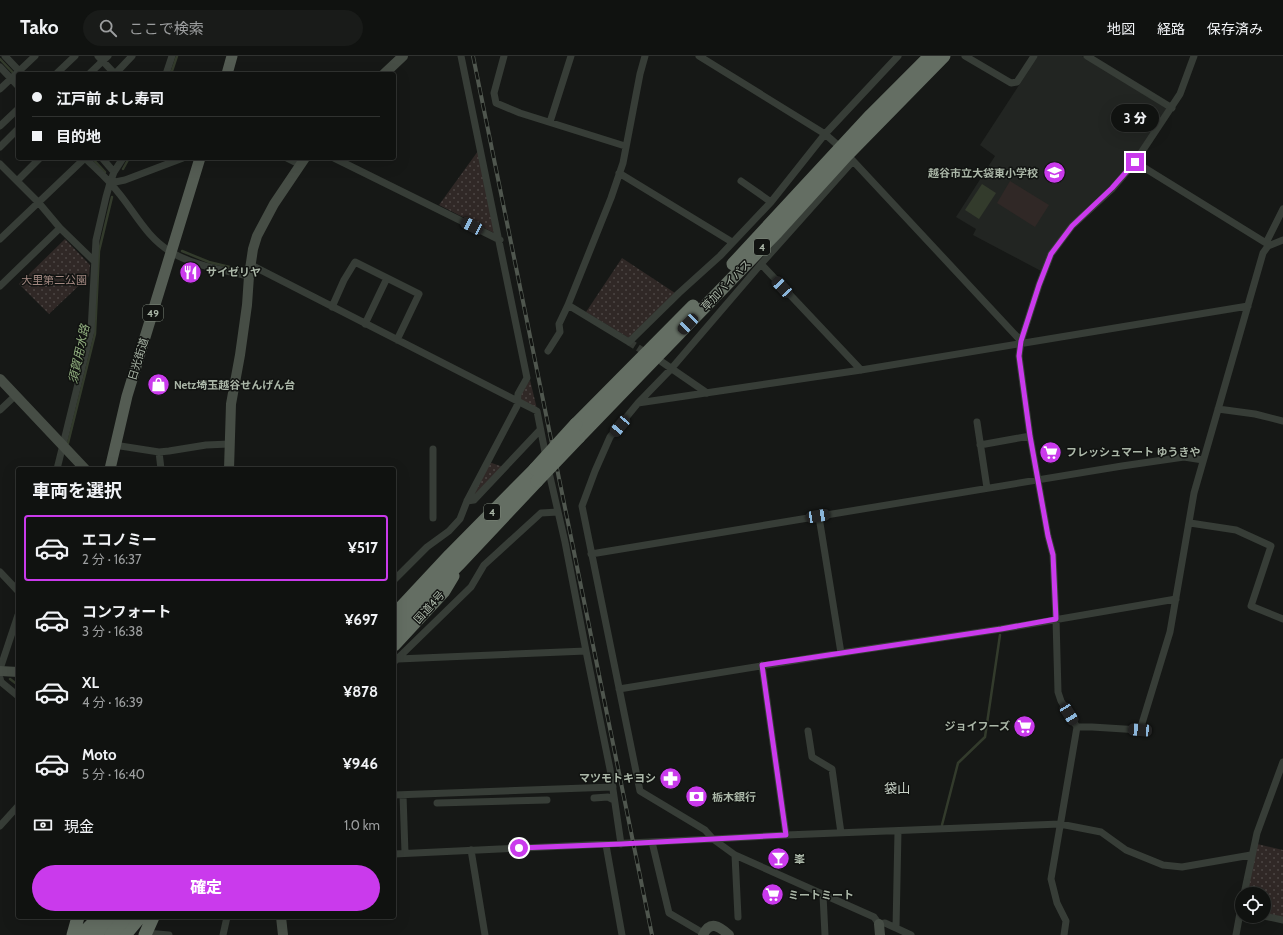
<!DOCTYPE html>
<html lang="ja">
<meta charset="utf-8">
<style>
:root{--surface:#101210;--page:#191b19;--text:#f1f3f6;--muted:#9c9e9f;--line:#303230;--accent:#ca3aec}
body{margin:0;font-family:Cabin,"Noto Sans JP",sans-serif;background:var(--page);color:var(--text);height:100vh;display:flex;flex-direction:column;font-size:15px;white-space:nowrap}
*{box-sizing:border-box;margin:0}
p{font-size:13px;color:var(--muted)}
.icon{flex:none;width:22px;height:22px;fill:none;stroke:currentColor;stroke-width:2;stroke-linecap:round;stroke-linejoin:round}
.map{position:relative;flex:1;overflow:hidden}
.drawer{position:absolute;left:16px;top:411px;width:380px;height:452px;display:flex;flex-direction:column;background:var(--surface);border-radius:4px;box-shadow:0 4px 16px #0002,0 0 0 1px var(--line)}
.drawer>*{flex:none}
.hud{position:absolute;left:16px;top:16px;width:380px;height:88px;border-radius:4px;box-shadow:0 4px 16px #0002,0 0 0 1px var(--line);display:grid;align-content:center;height:88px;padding:0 16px;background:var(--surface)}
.tools{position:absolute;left:1235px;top:831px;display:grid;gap:8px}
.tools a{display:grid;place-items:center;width:36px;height:36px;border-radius:50%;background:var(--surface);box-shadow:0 4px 16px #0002,0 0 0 1px var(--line);font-size:20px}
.end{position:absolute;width:18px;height:18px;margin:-9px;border:5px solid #ca3aec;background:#fff;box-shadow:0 0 0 2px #fff}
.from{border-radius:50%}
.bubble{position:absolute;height:28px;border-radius:14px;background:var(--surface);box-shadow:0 4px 16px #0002,0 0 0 1px var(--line);font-size:13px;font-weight:800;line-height:28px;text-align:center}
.car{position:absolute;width:12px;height:24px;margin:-12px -6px;border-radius:5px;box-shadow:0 0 3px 1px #0007;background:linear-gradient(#222 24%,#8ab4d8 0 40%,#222 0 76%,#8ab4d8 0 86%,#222 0)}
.hud b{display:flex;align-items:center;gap:14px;height:38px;font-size:15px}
.hud b+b{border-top:1px solid var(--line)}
.hud i{width:10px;height:10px;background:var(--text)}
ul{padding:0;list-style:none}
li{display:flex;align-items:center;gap:12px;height:66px;margin:0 8px 6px;padding:0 8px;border:2px solid transparent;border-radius:4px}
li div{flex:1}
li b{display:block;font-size:15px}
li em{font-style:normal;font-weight:800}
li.current{border-color:var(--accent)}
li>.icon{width:36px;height:36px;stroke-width:1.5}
h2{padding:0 16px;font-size:18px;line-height:48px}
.pay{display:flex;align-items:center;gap:10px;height:44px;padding:0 16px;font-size:15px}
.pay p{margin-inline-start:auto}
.primary-button{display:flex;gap:8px;margin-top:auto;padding:8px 16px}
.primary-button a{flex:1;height:46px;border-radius:24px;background:var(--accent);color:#fff;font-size:16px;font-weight:800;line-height:46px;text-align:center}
header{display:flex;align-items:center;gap:24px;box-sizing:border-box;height:56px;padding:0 20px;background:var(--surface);border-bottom:1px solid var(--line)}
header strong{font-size:19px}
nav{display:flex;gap:22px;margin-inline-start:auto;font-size:14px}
.search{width:280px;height:36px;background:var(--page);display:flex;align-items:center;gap:10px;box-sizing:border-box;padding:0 14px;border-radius:22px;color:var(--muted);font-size:15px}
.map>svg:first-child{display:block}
.built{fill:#222522}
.park{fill:url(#park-dots)}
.pitch{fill:#302826}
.water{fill:#333b2c}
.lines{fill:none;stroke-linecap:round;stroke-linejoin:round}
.stream{stroke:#333b2c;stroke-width:2.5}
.street-tunnel{stroke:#343833;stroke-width:7;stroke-dasharray:7 3.5;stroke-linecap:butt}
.street{stroke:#373d37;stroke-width:7}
.secondary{stroke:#464d45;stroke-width:10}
.primary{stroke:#545c53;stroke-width:11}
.highway{stroke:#646e63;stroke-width:13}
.rail-casing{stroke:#4f564e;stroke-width:4}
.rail{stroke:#111311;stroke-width:2.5;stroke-dasharray:8;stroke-linecap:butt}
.highway-bridge{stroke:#646e63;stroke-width:13}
.route{stroke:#ca3aec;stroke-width:5}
.labels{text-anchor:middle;stroke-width:3;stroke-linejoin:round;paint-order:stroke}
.shield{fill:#111311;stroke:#7d867b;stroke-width:1}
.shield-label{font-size:10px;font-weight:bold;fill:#abb7a8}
.poi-label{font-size:11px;font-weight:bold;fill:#abb7a8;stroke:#111311;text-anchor:start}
.park-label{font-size:11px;fill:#a28780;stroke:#111311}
.street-label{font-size:11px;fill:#abb7a8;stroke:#111311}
.water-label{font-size:12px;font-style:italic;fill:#93b181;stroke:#111311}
.quarter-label{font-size:13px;fill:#cad4c9;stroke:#111311}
</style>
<header>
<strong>Tako</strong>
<div class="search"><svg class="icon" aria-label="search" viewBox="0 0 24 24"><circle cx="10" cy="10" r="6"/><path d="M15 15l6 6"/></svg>ここで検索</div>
<nav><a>地図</a><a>経路</a><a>保存済み</a></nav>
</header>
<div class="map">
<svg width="1283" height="879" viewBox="0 0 1283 879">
<defs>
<pattern id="park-dots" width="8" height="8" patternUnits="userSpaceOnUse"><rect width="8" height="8" fill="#302826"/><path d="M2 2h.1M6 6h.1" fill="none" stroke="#4b4543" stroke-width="1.8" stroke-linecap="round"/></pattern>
</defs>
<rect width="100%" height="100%" fill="#161816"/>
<path class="built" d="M1038,0H1082L1168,53L1134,104L1111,130L1083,155L1041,215L973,179L976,173L956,161L995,100L980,89Z"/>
<path class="park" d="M478,95L496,178L439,149Z
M65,183L90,209L89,220L49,258L19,228Z
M622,202L675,237L629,282L586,256Z
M530,324L537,353L521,345L520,339Z
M489,406L503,411L469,444Z
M1257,788L1283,794V861L1264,857V838H1245Z"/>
<path class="pitch" d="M1010,125L1049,149L1035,171L997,147Z"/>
<path class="water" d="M982,128L996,137L979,163L965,154Z"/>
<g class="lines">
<path class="stream" d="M0,3L18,22
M171,18L177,0
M92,102L105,116
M123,113L129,102
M182,195L209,206L242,214
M68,387L95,278L99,195L112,141
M10,623L18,629
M942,769L958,707L985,681L1000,579"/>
<path class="street-tunnel" d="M629,286L648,298"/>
<path class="street" d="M5,0L22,18
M98,0L115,18
M504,0L494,37L496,47L520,57L625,90
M645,0L640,18L623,107L611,142L568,249L629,286L679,237L720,200L771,146L825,78L898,0
M699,0L825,78L841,92L1021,285
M965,0L1011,27L1017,26L1034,0
M1087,0L1172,52
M0,11L18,30
M56,18L75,0
M89,18L108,0
M115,18L132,0
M166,18L172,0
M0,33L35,0
M550,66L571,0
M0,70L18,53
M0,91L18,73
M85,102C96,113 108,123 117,135C135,156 146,181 171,196C194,210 223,214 249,220
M102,102L114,116
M287,102L301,109
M334,102L500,184
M1135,106L1266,187L1268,190
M0,108L39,147L60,172L94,205
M619,117L732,186
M17,125L40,102
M741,125L771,146
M110,127L114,116L123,102
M0,183L85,102
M1266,187L1283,153
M761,208L861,314
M251,209L537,355L546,401
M0,230L60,172
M1248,250L861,314L638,347L610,381L595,415L582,450L640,735L705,774L713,783L786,779L1060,768L1101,776L1126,794L1163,809L1182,811L1251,799
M332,251L344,224L355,206L419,238L397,284
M365,268L387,222
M548,295L560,276L559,268L568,249
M662,306L707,337
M638,347L671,313L761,208L853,105
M1218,353L1255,358L1283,365
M0,354L16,339
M977,366L987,432
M114,389L159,396L169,395L206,389L229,388
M980,389L1030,380
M433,393V462
M159,396L161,413
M548,412L565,486L586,595L610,713L621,788
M57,413L91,275L96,184L106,141L110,127L125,124L183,102
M467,445L474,444L540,374
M819,461L841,597
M1190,467L1236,474L1271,490L1251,550L1283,563
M591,498L1122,410L1184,401L1203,404
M0,516L18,535
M394,524L427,491L449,475L460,463L467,445L517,350L518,338L527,322L461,0
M398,603L586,595
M394,606L471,531L484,509L495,499L541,457L558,456
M762,609L786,779
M0,613L18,559
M0,622L1,626L18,640
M619,633L841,597L1001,573L1176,543
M1077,671H1092L1140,674L1170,576L1194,437L1263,197L1268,190L1283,184
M808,675L812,701L832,713L841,777
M394,739L613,731
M403,739L405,797
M594,742L608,741L614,744
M437,747L547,744
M0,770L18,750
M652,786L669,857L703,877
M606,789L622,879
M471,794L485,879
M394,798L713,783L735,799L874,861L879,868L885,867L911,879
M735,799L738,861
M1244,838L1257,777L1283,706
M823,839L825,879
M1264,860L1283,864
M896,872L898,775
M146,877L169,879
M223,879L227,861
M1064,879L1066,865L1057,847L1051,823L1077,671L1061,645L1058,636L1056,563L1053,499L1048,480L1030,380L1019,300L1021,285L1039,229L1051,198L1072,170L1112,133L1135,106L1180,38L1194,0
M1236,879L1242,846"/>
<path class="secondary" d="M384,18L403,0
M0,323L85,413
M229,413L231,348L240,299L247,249L249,220L253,193L257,180L274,148L305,102
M0,615L18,616
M281,861L283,879
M879,868L880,879
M703,879C710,864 719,870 729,879"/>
<path class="primary" d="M227,18L232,0
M110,413L127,340L200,102"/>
<path class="highway" d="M733,208L871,59L930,0
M576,368L693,250
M579,381L777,176L847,99L944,0
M394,559L450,499L535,413
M394,574L458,509L537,425
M394,589L444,535L453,520
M73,879L78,861
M81,879L99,861
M96,879L112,861
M125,879L140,861
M145,879L153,861"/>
<defs>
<path id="rail" d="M473,0L652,879"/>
</defs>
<use href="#rail" class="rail-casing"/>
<use href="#rail" class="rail"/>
<path class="highway-bridge" d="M535,413L576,368
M537,425L579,381
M111,879L126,861"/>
</g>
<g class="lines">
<path class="route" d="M519,792L621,788L786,779L762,609L1001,573L1056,563L1053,499L1048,480L1030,380L1019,300L1021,285L1039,229L1051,198L1072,170L1112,132L1135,106"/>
</g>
<defs>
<symbol id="school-disc" viewBox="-11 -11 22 22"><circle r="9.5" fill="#ca3aec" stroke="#111311"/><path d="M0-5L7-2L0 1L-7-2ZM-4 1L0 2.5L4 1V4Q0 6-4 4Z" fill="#fff"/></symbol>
<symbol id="restaurant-disc" viewBox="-11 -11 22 22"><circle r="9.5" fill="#ca3aec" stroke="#111311"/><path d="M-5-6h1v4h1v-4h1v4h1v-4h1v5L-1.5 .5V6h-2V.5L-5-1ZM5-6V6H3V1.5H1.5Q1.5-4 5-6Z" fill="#fff"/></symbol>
<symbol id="shop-disc" viewBox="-11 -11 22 22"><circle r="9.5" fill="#ca3aec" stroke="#111311"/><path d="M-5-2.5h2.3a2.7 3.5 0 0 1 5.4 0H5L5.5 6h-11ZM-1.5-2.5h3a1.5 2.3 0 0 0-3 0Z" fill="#fff"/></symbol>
<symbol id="supermarket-disc" viewBox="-11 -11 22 22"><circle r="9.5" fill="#ca3aec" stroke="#111311"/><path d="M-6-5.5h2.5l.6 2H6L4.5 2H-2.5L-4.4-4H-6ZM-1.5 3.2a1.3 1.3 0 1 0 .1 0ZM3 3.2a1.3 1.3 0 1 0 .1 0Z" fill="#fff"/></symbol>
<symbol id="pharmacy-disc" viewBox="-11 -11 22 22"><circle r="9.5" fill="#ca3aec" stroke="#111311"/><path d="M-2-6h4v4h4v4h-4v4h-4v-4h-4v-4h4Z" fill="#fff"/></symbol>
<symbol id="bank-disc" viewBox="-11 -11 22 22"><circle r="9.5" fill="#ca3aec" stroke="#111311"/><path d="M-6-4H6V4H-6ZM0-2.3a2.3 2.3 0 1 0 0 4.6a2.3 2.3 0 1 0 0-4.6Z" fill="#fff"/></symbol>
<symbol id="bar-disc" viewBox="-11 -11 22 22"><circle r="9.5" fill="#ca3aec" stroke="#111311"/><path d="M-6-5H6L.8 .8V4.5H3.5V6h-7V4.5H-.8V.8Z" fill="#fff"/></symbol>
</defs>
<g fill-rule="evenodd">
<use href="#school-disc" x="1042" y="104" width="25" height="25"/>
<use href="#restaurant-disc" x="178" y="204" width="25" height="25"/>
<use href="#shop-disc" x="146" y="316" width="25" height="25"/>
<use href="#supermarket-disc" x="1038" y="384" width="25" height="25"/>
<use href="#supermarket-disc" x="1012" y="658" width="25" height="25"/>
<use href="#pharmacy-disc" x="658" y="710" width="25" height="25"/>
<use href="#bank-disc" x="684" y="728" width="25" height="25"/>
<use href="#bar-disc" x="766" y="790" width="25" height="25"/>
<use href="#supermarket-disc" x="760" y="826" width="25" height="25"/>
</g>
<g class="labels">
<g class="shield">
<rect x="754" y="183" width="16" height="16" rx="3"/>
<rect x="143" y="249" width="20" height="16" rx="3"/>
<rect x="484" y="448" width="16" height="16" rx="3"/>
</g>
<g class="shield-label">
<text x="762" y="195">4</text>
<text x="153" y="261">49</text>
<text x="492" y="460">4</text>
</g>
<g class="poi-label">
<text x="1038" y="121" text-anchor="end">越谷市立大袋東小学校</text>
<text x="206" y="220">サイゼリヤ</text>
<text x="174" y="333">Netz埼玉越谷せんげん台</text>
<text x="1066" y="400">フレッシュマート ゆうきや</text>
<text x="1010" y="674" text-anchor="end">ジョイフーズ</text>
<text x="656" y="726" text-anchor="end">マツモトキヨシ</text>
<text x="712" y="745">栃木銀行</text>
<text x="794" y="807">峯</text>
<text x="788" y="843">ミートミート</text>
</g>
<g class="park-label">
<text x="54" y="228">大里第二公園</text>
</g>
<g class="street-label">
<text transform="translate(726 229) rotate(-46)" y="4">草加バイパス</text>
<text transform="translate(138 303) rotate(-73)" y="4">日光街道</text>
<text transform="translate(429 551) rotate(-48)" y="4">国道4号</text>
</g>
<g class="water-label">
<text transform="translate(79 298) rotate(-78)" y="4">須賀用水路</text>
</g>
<g class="quarter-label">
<text x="897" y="737">袋山</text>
</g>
</g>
</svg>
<div class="tools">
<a><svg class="icon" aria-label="locate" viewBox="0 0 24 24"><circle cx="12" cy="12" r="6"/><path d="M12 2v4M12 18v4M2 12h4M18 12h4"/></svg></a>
</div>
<i class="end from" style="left:519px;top:792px"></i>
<i class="end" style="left:1135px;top:106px"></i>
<div class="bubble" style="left:1111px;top:48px;width:48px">3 分</div>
<i class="car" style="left:472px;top:170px;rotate:297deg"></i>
<i class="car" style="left:782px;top:231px;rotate:317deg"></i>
<i class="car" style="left:688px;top:268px;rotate:224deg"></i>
<i class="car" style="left:620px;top:370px;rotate:220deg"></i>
<i class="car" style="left:818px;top:460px;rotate:81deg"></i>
<i class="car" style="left:1069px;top:658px;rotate:148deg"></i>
<i class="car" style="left:1140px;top:674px;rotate:274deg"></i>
<div class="hud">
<b><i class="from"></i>江戸前 よし寿司</b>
<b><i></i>目的地</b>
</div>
<section class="drawer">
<h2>車両を選択</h2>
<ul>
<li class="current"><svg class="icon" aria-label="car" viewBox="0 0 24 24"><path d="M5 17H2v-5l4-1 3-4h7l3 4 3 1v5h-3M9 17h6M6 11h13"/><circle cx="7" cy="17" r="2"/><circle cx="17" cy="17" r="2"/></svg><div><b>エコノミー</b><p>2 分 · 16:37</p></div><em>¥517</em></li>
<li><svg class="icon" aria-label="car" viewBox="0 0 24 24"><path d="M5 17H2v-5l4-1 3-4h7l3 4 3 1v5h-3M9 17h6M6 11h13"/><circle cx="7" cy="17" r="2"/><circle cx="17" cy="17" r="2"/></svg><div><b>コンフォート</b><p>3 分 · 16:38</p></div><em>¥697</em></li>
<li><svg class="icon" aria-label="car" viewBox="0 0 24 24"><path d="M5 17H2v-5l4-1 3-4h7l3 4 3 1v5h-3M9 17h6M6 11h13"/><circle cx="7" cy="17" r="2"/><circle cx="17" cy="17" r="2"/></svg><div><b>XL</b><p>4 分 · 16:39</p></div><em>¥878</em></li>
<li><svg class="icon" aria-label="car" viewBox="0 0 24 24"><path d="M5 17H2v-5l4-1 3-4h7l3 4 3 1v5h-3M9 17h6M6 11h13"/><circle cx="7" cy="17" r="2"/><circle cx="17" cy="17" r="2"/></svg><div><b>Moto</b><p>5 分 · 16:40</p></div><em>¥946</em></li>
</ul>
<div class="pay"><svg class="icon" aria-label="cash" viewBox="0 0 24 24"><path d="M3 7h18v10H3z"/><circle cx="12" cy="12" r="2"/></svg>現金<p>1.0 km</p></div>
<div class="primary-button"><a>確定</a></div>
</section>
</div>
